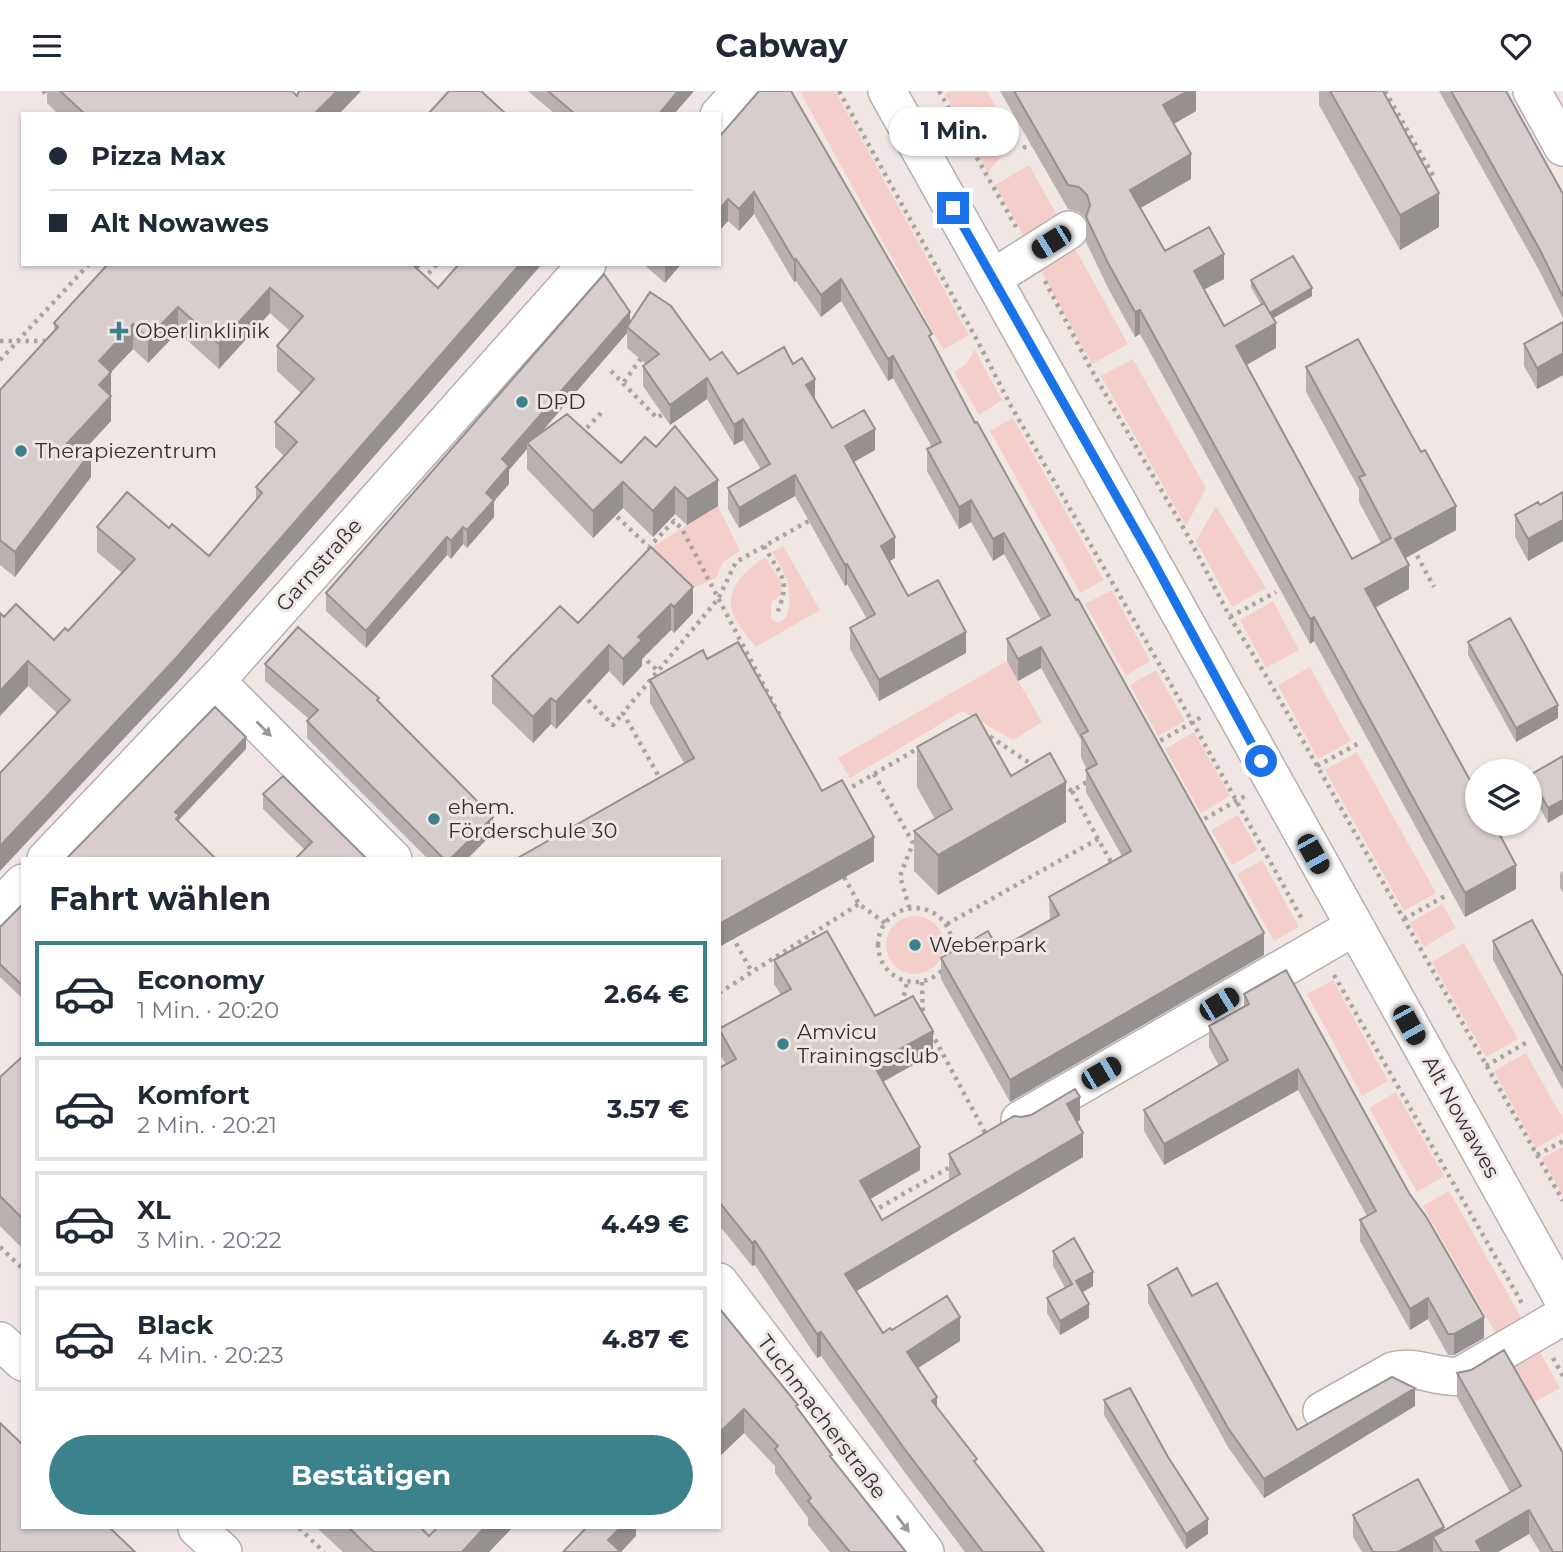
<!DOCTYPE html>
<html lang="de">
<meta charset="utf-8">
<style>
:root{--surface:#fff;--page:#f6f6f7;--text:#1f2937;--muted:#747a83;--line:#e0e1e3;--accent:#3b828c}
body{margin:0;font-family:Montserrat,sans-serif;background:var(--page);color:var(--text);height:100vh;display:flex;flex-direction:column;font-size:26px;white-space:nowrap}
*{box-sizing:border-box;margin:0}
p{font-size:23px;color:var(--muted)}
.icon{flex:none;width:38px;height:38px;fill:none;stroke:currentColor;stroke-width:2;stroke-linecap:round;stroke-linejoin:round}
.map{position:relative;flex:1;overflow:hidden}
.drawer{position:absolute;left:21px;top:766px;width:700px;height:672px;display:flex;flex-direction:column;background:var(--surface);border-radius:0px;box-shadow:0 2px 5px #0004}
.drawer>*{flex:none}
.top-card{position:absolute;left:21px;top:21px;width:700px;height:154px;border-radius:0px;box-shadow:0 2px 5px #0004;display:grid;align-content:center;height:154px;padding:0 28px;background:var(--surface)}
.buttons{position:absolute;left:1465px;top:668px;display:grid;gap:14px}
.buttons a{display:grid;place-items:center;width:77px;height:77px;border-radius:50%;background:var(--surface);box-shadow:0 2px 5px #0004;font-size:35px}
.end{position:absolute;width:32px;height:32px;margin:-16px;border:9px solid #1a73e8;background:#fff;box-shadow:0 0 0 4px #fff}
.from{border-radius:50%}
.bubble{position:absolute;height:49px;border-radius:24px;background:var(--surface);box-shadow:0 2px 5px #0004;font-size:23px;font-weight:700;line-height:49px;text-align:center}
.car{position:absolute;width:21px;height:42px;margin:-21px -10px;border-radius:9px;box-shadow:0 0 5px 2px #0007;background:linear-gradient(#222 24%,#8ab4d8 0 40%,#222 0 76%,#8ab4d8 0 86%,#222 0)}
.top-card b{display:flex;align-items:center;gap:24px;height:66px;font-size:26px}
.top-card b+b{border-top:2px solid var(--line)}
.top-card i{width:18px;height:18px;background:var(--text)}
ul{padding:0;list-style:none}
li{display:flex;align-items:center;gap:21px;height:105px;margin:0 14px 10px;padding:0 14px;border:4px solid var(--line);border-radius:0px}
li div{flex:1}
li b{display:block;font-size:26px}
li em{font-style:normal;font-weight:700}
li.active{border-color:var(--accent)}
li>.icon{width:63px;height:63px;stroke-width:1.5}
h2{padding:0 28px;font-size:32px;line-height:84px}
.cta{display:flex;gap:14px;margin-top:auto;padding:14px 28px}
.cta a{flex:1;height:80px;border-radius:42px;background:var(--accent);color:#fff;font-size:28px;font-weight:700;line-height:80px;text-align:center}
header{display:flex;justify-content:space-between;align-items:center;height:91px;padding:0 28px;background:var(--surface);font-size:32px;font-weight:700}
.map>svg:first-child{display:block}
.green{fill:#f4cfc9}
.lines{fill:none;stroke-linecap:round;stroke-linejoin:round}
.minor-casing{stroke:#b8afae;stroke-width:40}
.path{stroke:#aaa3a1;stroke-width:4.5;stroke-dasharray:3.5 5;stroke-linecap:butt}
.minor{stroke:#fff;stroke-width:37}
.wall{fill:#b9b0af}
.shaded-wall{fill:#96908f}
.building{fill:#d7cdcc;stroke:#96908f;stroke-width:2}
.oneway{fill:#9a9897}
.route{stroke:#1a73e8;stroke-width:9}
.poi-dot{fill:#3b828c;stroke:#f0e7e5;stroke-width:2.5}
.labels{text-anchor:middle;stroke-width:6;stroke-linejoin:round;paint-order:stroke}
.poi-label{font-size:21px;fill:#34302f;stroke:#f0e7e5;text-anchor:start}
.street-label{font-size:21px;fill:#34302f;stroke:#f0e7e5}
</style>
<header><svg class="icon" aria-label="menu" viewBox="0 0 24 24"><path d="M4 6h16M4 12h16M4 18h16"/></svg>Cabway<svg class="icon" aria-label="heart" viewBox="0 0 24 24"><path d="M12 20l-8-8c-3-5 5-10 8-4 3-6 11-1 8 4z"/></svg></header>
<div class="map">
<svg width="1563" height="1461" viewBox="0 0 1563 1461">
<rect width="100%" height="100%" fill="#f0e7e5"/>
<path class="green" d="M805,0H835L969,244L943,259L800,1Z
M950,0H987L1015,49L988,81L945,3Z
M1029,74L1062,133L1028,152L995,94Z
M1072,152L1128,253L1092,273L1036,171Z
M975,259L1002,309L979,324L954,281L966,273Z
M1133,268L1206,397L1186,435L1101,285Z
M1013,327L1104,489L1080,502L990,340Z
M718,415L740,460L723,471L716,487L679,503L644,461Z
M1216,415L1266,497L1232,516L1196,450Z
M783,455L820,519L756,556C749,547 741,539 736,529C720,503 744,479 765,466L782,492L781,504L771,511V528L778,532L786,527C795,501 786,483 772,461Z
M1112,499L1150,570L1126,585L1085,513Z
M1273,510L1299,559L1266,577L1240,529Z
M1007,570L1042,631L1013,649L962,620L850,687L838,667Z
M1310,576L1351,650L1318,668L1278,594Z
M1156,579L1185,630L1158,645L1130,594Z
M1194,641L1230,705L1201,722L1165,658Z
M1357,661L1436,802L1404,820L1325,679Z
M1238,724L1258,759L1232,774L1211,739Z
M1262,769L1299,836L1274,850L1237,783Z
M1442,813L1456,837L1424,856L1410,832Z
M886 854a29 29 0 1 1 58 0a29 29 0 1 1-58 0Z
M1464,852L1518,948L1486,966L1432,871Z
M1333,889L1388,990L1362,1005L1307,903Z
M1526,962L1563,1028V1042L1536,1057L1494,980Z
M1396,1001L1444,1085L1417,1101L1369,1017Z
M1563,1056V1105L1542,1067Z
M1449,1100L1530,1242L1504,1257L1423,1115Z
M1538,1258L1560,1297L1535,1311L1512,1272Z"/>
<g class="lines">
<defs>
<path id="minor" d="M887,0C1114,402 1337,805 1563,1208
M1532,0L1563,56
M719,24L741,0
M993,187L1069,139
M216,590L393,768
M46,768L224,581L587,173
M0,816L23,792
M1020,1029L1354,836
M719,1191L925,1461
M0,1250L23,1271
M1322,1320L1393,1280C1415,1273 1438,1288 1460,1285L1563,1225
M197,1437L223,1461"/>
</defs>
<use href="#minor" class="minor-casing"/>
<path class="path" d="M43,0L47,4L51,0
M839,0L977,249L1011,315L1193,632L1302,828
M939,0L1016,136
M1385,0L1434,86
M1023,57L1034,52
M423,189L437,173
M1045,190L1092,280L1188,445L1230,526L1268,588L1563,1110
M0,250H48
M0,269L89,173
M611,280L657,327L663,323
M624,291L644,263
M581,343L601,322
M611,420L649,456L674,430L682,438L781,627
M764,455C783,489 791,487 776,525
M1413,457L1434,496
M1230,526L1276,501
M641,564L658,580
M582,603L613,634L623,622
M983,641L1034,675
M1153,654L1203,625
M1317,675L1361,651
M874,683L913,752L900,785L909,816
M662,691L623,622L718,508L736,471L814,427
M1062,693L1072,700L1090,689
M845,700L922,655
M1072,700L1098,748
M1197,732L1247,704
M844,786L859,813L885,832
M878 854a37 37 0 1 1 74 0a37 37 0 1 1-74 0Z
M1404,828L1447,804
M947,833L1098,748L1114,776
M732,845L752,881
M1334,884L1523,1214
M922,891L923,927
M719,902L859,813
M902,913L907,891
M931,941L988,1047
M1486,975L1529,950
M1537,1064L1563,1050
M872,1121L952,1075
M0,1156L23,1178
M1553,1267L1563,1285
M299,1437L324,1461"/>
<use href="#minor" class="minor"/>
</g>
<path class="wall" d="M47,0H159L297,5L299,0H361L339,23H58L47,12Z
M528,0H694L674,23H555Z
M1000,0H1196V20L1174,33L1191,88L1140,117L1165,160L1224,188L1204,198L1224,235L1261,214L1251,196V189L1312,205L1273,227L1276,257L1246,274L1352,468L1381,452L1359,411V398L1306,301V276L1456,439L1405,467L1409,498L1375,517L1516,798L1465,826L1314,550L1310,553L1140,243L1135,246L1108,197L1086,151V127L1079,121L1068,118Z
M1319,0H1383L1439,136L1400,159L1319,14Z
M1439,0H1506L1563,103V227L1540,181Z
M719,46L932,251L1264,864L1010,1011L941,888V867L998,858L1050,829L1049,806L1122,765L1086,701V679H1087L1081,666V649L1041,577L1018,590L1007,570V548L1041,529L1004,463L993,470L971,431L959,438L927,380V358L932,356L893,287L888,290L841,210L821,226L796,190L794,191L754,123L739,140L728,130L719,140Z
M108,173H422L417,178L177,591L57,622L28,595L0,625V522L4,526L54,549L68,540L122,482L97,461V436L169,437L209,465L256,409V396L284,365L275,356V331L301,302L277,280V255L290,240L270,222L219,278L178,241L148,272L133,258L111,281V330L83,360L91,386L15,486L0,474V299L54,240V232Z
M643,173H681L665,192Z
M630,231L738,283L815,307L832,337L875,359L854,371L895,467L889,470L908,505L966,562L879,610L850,558V537L867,528L847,493L845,495L795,405L739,437L728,418V397L761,378L743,349L734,354L707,308L670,334L643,295V275L646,273L627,257V242L541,342L621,372L718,415L687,434L675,423L653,446L623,417L593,447L527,378V358L509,379V393L494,410V426L467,457L463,453L451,468L447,464L366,557L326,520V502Z
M1563,231V284L1537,298L1524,275V253Z
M1563,401V450L1528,470L1515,446V424L1540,414Z
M651,456L693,522L674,542L671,539L642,568V575L623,595L609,580L556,638L551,633L533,652L492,612V585L578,532Z
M1468,551L1558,627L1516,651L1468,564Z
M707,568L822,700L874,770L719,856V768L684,672L650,612V589Z
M265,573L379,611L493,742L467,768H428L307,647V630L309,628L265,590Z
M917,656L1011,685L1066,731L938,804L914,780V740L935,728L917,696Z
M1563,665L1548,732L1530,698V684Z
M263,703L367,768H297V766L305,759L263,718Z
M1563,780V802L1560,797V782Z
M23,813V908L0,886V836Z
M1493,850L1563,886V999L1493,869Z
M774,869L875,925L933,963L883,991L920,1079L870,1108L882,1129L950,1089L949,1087V1063L1021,1026L1080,1029L1077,1031L1083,1066L856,1200L883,1242L892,1239L960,1250L918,1277L937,1316L977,1373L1044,1461H965L906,1383L821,1265L817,1267L755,1174L752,1175L719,1134V977L726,973L719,962V938L781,904L774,893Z
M1286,879L1484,1247L1454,1264H1448L1428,1228L1410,1239L1360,1150V1129L1367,1125L1298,999L1164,1074L1144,1040V1019L1219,975L1209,956V935L1244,916V903Z
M23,965V1158L0,1135V986Z
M1053,1160L1093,1195L1083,1201L1089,1227L1060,1244L1047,1222V1207L1065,1197L1053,1175Z
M1148,1194L1192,1205L1297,1339L1415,1315L1264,1407L1228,1356L1148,1212Z
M719,1217L798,1318L832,1368L906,1461H830L808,1434V1427L775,1382V1375L744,1342L719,1366Z
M1457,1282L1563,1461H1540L1529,1443L1498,1461H1362L1353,1446V1424L1444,1440L1510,1401L1457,1306Z
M1104,1309L1208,1443L1186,1458L1104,1324Z
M317,1437H421L429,1445L437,1437H512L489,1461H343Z"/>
<path class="shaded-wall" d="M337,0H361L339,23H316V21Z
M678,0H694L674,23H659Z
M1188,0H1196V20L1163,39V14Z
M1191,63V88L1130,123V99Z
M754,101V123L739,140V118Z
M1439,102V136L1400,159V124Z
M728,108V130L719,140V119Z
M1224,163V188L1194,204V180Z
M796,168V190L794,191V169Z
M405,173H422L405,192Z
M520,173H542L177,591L0,780V755Z
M665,173H681L665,192Z
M841,188V210L821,226V204Z
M270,197V222L219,278V253Z
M1312,197V205L1270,229V222Z
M178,216V241L148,272V247Z
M1140,219V243L1135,246V221Z
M630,221V239L627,236V242L529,355L527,352V358L509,379V393L494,410V426L467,457V439L502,368Z
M1276,232V257L1236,280V255Z
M133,233V258L111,281V330L62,383V358L99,270Z
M1563,262V284L1537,298V277Z
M893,265V287L888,290V268Z
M707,287V308L670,334V314Z
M815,288V309L806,294Z
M743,328V349L734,354V334Z
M875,338V359L845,376V355Z
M91,361V386L15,486V461Z
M795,384V405L739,437V417Z
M718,389V415L687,434V408Z
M623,391V417L593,447V420Z
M675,396V423L653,446V420Z
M971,409V431L959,438V416Z
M1456,415V439L1395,473V448Z
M1563,429V450L1528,470V448Z
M463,436V453L451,468V450Z
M1004,442V463L993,470V448Z
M447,446V464L366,557V540Z
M895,446V467L881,475V455Z
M847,473V493L845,495V474Z
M1409,474V498L1365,522V498Z
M693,496V522L674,542V516Z
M671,513V539L642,568V575L623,595V568L638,546Z
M1314,526V550L1310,553V528Z
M966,541V562L879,610V589Z
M609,554V580L556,638V611Z
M1041,556V577L1018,590V568Z
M28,570V595L0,625V600Z
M551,607V633L533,652V626Z
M1558,614V627L1516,651V637Z
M246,646V658L179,729V737L175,721Z
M1066,691V731L938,804V764Z
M1563,709V723L1548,732V717Z
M493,726V742L467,768H450Z
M874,746V770L719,856V833Z
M1516,774V798L1465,826V802Z
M1264,842V864L1010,1011V989Z
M933,940V963L873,996V973Z
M1298,978V999L1164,1074V1053Z
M1080,1006V1029L1067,1037V1013Z
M1083,1042V1066L845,1207V1183Z
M920,1056V1079L860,1114V1090Z
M755,1150V1174L752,1175V1152Z
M1093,1181V1195L1076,1205V1190Z
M1428,1207V1228L1410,1239V1218Z
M1089,1213V1227L1060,1244V1230Z
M960,1226V1250L907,1284V1261Z
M1484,1226V1247L1454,1264V1243Z
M821,1241V1265L817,1267V1243Z
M1415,1297V1315L1264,1407V1388Z
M937,1306V1330L932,1310Z
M744,1318V1342L719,1366V1342Z
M1529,1419V1443L1498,1461H1476V1450Z
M1208,1428V1443L1186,1458V1443Z
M1444,1436V1457L1433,1446V1461H1398Z
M484,1437H512L489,1461H462Z
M620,1437H636V1445L621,1461L608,1449Z"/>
<path class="building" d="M60,0H292L297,5L299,0H337L316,21L318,23H85Z
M449,0H481L506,23H428Z
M548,0H678L659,23H575Z
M759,0H791L932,243L929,245L975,332L977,331L1076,509L1078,508L1264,842L1010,989L941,867L988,840L998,858L1027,842L1059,824L1049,806L1131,760L1086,679L1097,673L1081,644L1088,640L1041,556L1018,568L1007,548L1050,524L1004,442L993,448L971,409L959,416L927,358L941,351L893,265L888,268L841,188L821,204L796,168L794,169L754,101L739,118L728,108L719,119V46Z
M1014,0H1188L1163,14L1191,63L1130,99L1165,160L1209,136L1224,163L1194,180L1224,235L1264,212L1276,232L1236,255L1352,468L1391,447L1359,386L1365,384L1306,276L1358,248L1421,361L1425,359L1456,415L1395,448L1409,474L1365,498L1477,702V733H1494L1516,774L1465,802L1314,526L1310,528L1140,219L1135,221L1108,172L1086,126L1090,114L1087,104L1079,96L1068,94Z
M1330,0H1383L1439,102L1400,124Z
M1451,0H1506L1563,103V206L1540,159Z
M1293,165L1312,197L1270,222L1251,189Z
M108,173H412L438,197L459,173H520L177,566L0,755V682L70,609L28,570L0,600V522L4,526L16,513L54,549L65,537L68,540L135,468L97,436L127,401L169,437L172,433L209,465L262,402L256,396L297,351L275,331L314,288L277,255L303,225L270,197L219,253L178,216L148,247L133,233L99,270L111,281L99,294L111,305L62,358L91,361L15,461L0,449V299L58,236L54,232Z
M604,183L630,221L502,368L509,375L486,402L494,409L467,439L463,436L451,450L447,446L366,540L326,502Z
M650,201L671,215L710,269L722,261L738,283L784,256L793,273L802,267L815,288L806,294L832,337L864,319L875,338L845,355L895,446L881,455L908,505L938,489L966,541L879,589L850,537L875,523L847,473L845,474L795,384L739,417L728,397L770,373L743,328L734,334L707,287L670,314L643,275L659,263L627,236Z
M1563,231V262L1537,277L1524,253Z
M567,323L621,372L645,346L656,356L675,335L718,389L687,408L675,396L653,420L623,391L593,420L527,352Z
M1563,401V429L1528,448L1515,424L1538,411L1540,414Z
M651,456L693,496L674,516L671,513L638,546L642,549L623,568L609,554L556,611L551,607L533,626L492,585L560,515L578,532Z
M1510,527L1558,614L1516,637L1468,551Z
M298,536L379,607L377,609L493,726L450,768H444L307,630L318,619L265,573Z
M738,551L822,700L842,689L874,746L719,833V768H516L694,667L650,589L703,559L707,568Z
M215,616L246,646L175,721L179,724L176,728L216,768H66Z
M976,623L1011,685L1050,662L1066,691L938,764L914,740L952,718L917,656Z
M1563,665V709L1548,717L1530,684Z
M283,685L367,768H299L297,766L312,751L263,703Z
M23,813V895L0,873V836Z
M1532,829L1563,886V980L1493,850Z
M827,840L875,925L913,905L933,940L873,973L920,1056L860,1090L882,1129L960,1083L949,1063L1014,1025L1021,1026L1031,1024L1075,998L1080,1006L1067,1013L1083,1042L845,1183L883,1242L890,1237L892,1239L947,1205L960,1226L907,1261L937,1306L932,1310L977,1368L974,1370L1044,1461H983L906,1360L821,1241L817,1243L755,1150L752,1152L719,1111V977L736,968L719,938L791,898L774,869Z
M1286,879L1409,1102L1427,1127L1484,1226L1454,1243H1448L1428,1207L1410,1218L1360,1129L1376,1120L1298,978L1164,1053L1144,1019L1228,969L1209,935L1249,913L1244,903Z
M23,965V1128L0,1105V986Z
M1074,1147L1093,1181L1076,1190L1089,1213L1060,1230L1047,1207L1072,1193L1053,1160Z
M1177,1177L1192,1205L1217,1192L1297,1339L1392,1286L1415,1297L1264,1388L1228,1337L1148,1194Z
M719,1217L798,1314L796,1315L832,1364L830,1365L906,1461H850L808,1410L811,1407L775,1358L778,1355L744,1318L719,1342Z
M1504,1259L1563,1362V1461H1553L1529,1419L1476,1450L1482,1461H1442L1433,1446L1521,1395L1457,1282L1471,1279Z
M1130,1297L1168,1366L1208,1428L1186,1443L1104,1309Z
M0,1332L23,1354V1437H110L135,1461H0Z
M1418,1388L1444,1436L1398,1461H1373L1353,1424Z
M349,1437H421L429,1445L437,1437H484L462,1461H374Z
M586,1437H620L608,1449L621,1461H563Z"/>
<defs><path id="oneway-solid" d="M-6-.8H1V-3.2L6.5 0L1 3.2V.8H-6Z" transform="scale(1.75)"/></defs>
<g class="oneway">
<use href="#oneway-solid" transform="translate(264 638) rotate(45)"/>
<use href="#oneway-solid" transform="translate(903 1433) rotate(53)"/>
</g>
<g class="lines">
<path class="route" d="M953,117L1152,468L1261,670"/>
</g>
<g class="poi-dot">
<path d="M115.5 229.5h7v7h7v7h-7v7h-7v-7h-7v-7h7z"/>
<circle cx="522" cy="311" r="7"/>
<circle cx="21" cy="360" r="7"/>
<circle cx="434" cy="728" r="7"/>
<circle cx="915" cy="854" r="7"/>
<circle cx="783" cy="953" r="7"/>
</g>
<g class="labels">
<g class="poi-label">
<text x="135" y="247">Oberlinklinik</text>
<text x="536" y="318">DPD</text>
<text x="35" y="367">Therapiezentrum</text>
<text x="448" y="723">ehem.<tspan x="448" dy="24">Förderschule 30</tspan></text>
<text x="929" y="861">Weberpark</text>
<text x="797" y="948">Amvicu<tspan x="797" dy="24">Trainingsclub</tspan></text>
</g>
<g class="street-label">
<text transform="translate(319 474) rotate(-48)" y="7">Garnstraße</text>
<text transform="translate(1461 1026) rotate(61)" y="7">Alt Nowawes</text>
<text transform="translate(822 1326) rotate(53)" y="7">Tuchmacherstraße</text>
</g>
</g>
</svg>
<div class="buttons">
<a><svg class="icon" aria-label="layers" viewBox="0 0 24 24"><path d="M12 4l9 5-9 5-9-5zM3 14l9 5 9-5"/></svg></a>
</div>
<i class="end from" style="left:1261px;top:670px"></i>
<i class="end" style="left:953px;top:117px"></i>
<div class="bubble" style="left:889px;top:16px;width:130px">1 Min.</div>
<i class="car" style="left:1051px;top:151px;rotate:238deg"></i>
<i class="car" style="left:1313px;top:763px;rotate:151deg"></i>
<i class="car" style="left:1219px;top:913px;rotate:59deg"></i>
<i class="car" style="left:1409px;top:934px;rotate:151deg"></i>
<i class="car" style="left:1101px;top:982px;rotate:60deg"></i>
<div class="top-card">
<b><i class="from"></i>Pizza Max</b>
<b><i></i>Alt Nowawes</b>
</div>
<section class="drawer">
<h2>Fahrt wählen</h2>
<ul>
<li class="active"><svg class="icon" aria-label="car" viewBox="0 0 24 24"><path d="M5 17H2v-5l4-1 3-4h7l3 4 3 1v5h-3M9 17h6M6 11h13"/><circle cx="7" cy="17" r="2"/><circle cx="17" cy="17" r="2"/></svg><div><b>Economy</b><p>1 Min. · 20:20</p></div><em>2.64 €</em></li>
<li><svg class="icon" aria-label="car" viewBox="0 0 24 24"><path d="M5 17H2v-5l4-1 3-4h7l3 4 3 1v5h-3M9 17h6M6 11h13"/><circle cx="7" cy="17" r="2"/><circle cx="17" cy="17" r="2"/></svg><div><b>Komfort</b><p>2 Min. · 20:21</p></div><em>3.57 €</em></li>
<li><svg class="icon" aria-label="car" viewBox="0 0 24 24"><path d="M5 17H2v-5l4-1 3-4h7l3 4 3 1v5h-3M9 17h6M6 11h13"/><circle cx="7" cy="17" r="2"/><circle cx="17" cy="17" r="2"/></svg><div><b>XL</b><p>3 Min. · 20:22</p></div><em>4.49 €</em></li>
<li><svg class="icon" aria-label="car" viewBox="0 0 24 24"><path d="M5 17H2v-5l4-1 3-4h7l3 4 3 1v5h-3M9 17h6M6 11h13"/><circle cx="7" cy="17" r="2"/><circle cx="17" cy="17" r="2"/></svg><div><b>Black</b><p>4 Min. · 20:23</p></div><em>4.87 €</em></li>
</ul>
<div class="cta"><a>Bestätigen</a></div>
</section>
</div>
